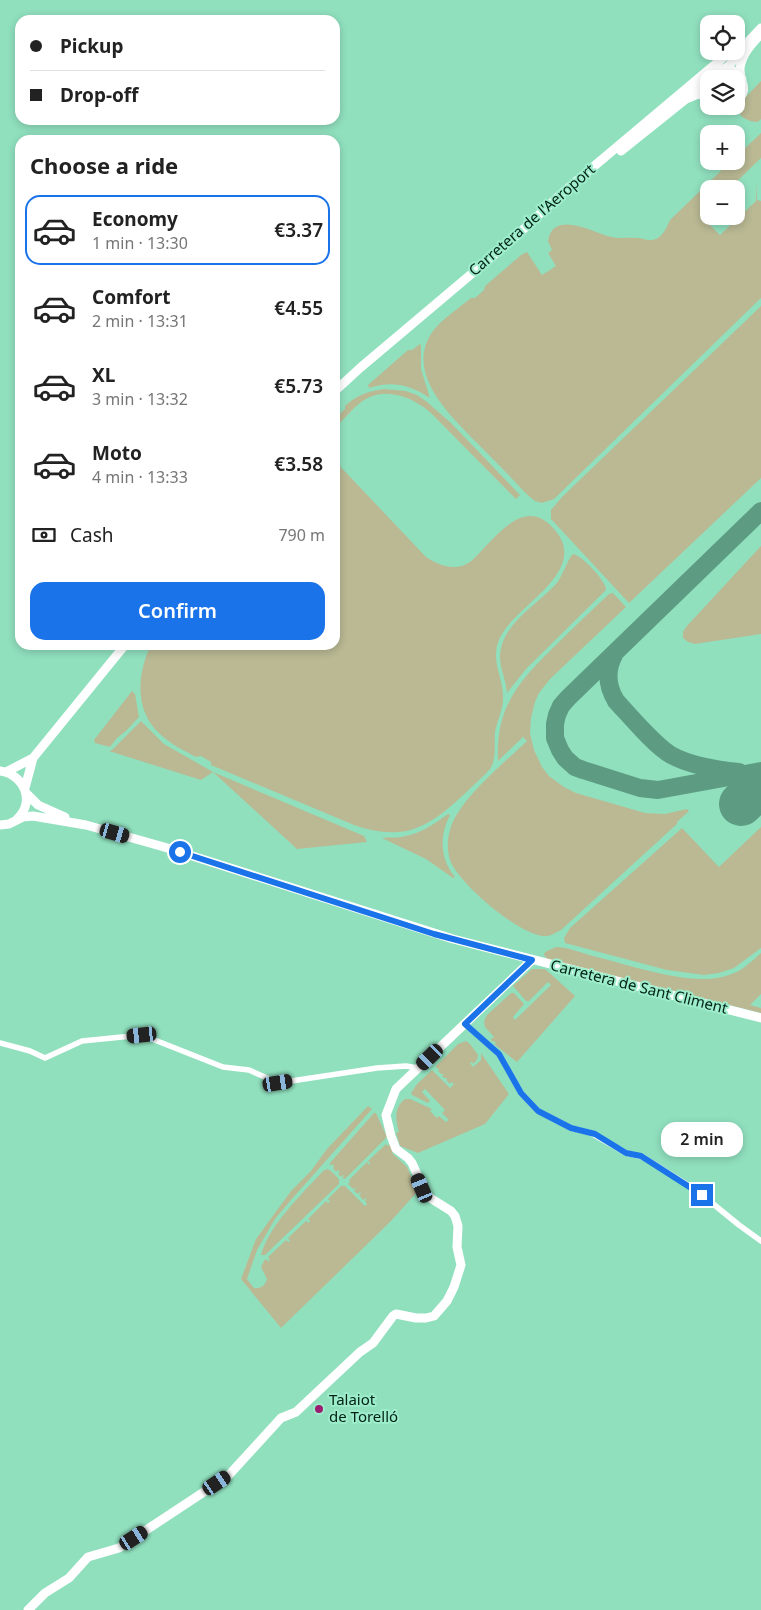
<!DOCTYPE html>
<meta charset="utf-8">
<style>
:root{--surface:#fff;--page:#f6f6f6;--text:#222;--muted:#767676;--line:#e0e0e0;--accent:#1a73e8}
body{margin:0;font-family:"Noto Sans",sans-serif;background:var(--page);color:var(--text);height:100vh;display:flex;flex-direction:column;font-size:19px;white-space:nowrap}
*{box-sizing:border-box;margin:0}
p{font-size:16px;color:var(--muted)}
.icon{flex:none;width:28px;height:28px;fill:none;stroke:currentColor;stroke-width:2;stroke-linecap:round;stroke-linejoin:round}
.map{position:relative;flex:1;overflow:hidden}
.drawer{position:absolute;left:15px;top:135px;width:325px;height:515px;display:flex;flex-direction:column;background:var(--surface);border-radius:15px;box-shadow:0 2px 8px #0003}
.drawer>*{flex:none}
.guide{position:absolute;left:15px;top:15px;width:325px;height:110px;border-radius:15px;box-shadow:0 2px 8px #0003;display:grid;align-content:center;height:110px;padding:0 15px;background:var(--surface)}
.tools{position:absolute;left:700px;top:15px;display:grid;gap:10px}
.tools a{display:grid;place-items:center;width:45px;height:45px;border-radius:10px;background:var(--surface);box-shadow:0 2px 8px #0003;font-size:25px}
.end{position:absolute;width:22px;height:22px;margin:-11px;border:6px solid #1a73e8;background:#fff;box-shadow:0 0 0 2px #fff}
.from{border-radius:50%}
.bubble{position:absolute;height:35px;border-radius:15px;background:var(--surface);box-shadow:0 2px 8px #0003;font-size:16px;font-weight:600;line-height:35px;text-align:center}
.car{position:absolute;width:15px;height:30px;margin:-15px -8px;border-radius:6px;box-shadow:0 0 4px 1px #0007;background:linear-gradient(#222 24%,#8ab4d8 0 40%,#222 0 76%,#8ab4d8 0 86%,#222 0)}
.guide b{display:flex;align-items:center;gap:18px;height:48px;font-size:19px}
.guide b+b{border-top:1px solid var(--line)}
.guide i{width:12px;height:12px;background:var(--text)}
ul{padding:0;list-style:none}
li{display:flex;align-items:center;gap:15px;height:70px;margin:0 10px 8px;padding:0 5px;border:2px solid transparent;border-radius:15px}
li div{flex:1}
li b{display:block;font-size:19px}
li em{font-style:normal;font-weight:600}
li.current{border-color:var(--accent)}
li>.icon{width:45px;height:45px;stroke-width:1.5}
h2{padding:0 15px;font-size:22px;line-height:60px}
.pay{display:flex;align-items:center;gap:12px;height:55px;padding:0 15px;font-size:19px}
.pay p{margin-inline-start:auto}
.action{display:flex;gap:10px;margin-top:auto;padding:10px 15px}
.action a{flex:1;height:58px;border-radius:15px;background:var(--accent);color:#fff;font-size:20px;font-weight:600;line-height:58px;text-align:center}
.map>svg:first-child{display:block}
.green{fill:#bab994}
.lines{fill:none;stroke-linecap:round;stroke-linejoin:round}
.taxiway{stroke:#5d9c82;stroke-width:18}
.runway{stroke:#5d9c82;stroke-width:44}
.street{stroke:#fff;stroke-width:5.5}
.secondary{stroke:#fff;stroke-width:9}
.route{stroke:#1a73e8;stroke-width:6}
.poi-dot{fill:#9c1c71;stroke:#9dedcb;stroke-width:2}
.labels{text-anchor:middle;stroke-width:4;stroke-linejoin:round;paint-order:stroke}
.street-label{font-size:15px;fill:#002116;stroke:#9dedcb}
.poi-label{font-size:15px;fill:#002116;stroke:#9dedcb;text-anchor:start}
</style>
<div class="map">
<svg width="761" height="1610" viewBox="0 0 761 1610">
<rect width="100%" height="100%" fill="#90e0be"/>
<path class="green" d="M761,81V119L758,122C748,122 737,116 737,106Z
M761,133V158L729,189H709V208L701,216L720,235L756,201V182L757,200L761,201V298L554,499L542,503L535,501C528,496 522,489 516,483C505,471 493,459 481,447C454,419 402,374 433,331C443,318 459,308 471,298H475L484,290L485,286L521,255L527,252L542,275L556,266L548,253L552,250L548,241C553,209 594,233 611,237C620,239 629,237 638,238C642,238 645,240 649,240C661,241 666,229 670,220L731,161H736V157Z
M761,306V478L629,603L551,519V510L562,497Z
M420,344L421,345V369L430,398C411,385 392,380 369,388L368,385L408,350H412Z
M384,389L406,391L417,395L427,402L451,423L520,495L516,499L431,413C412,396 382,385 360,403C351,410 343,420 335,428V418L345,409V406C355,396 369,391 384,389Z
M335,461L426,557C437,564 448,569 462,566C472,563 478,554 485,547C505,526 529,499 555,530C591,573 512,606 499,640C490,661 504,678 503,699C503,710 497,721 495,732C494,743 497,759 490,769C486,774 481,778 477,782C456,802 428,831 398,832C383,833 368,830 354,825L211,765V762L201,756L196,757C183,750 170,744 160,734C134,711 137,673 151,645H335Z
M761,546V634L695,644L688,642L683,638V632L686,627Z
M573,554C582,555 607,582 606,590L526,669L507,693C506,681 501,671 500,659C499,625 536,606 556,584C563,576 568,558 573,554Z
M613,593L626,607L550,679L539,693L535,702L531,718L530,733L534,750L542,767L549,776L564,787L576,793L645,813L665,814L687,809L689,811L677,822V824L561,930C555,933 550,937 543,936C517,933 459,884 450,860C447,851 447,839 450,830C457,801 505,762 527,741L523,737L498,761C495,705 521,679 559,642C575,626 592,610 609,594Z
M132,691L135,694L139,717L126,731L117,738L110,747L95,743L94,740Z
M141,721L164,744L213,772L364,836L367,842L297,849L213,772L201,780L109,751L112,750Z
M448,814L450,815C439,836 440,859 455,877L453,878L426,859L382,838C386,837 395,838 401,837C420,834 433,825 448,814Z
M761,827V948L734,968L719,973L704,975L667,970L565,943L564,938L570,928L682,828L719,867Z
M556,947C568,947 581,953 593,956C630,965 693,988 729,975C742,971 751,962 761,953V994L750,1005L761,1008V1013L548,960L544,955L545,952Z
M532,969H545L575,996L517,1062L494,1044L496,1043L494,1041L492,1042L491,1039L494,1037L485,1027L484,1021L487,1015L511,993H514L524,1004L513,1017L515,1020L551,985L548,982L529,1001H526L513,986Z
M466,1041L470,1044L478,1055L477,1060L473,1064L472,1062L470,1063L473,1067L481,1060V1053L509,1094L485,1124L418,1153L400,1146L396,1133L399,1132C395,1119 394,1108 405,1099H410L432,1109L430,1111L437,1118L439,1116L446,1122L449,1120L442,1113L445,1110L425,1089L422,1092L430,1101L428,1103L412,1095L411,1093L417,1084L432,1070L450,1088L454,1084L451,1082L450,1084L446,1080L447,1078H444L442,1076L444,1074H441L438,1071L439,1069L436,1068V1066L458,1044Z
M368,1106L372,1109L291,1200L275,1219L257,1250L247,1279L254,1288C260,1289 265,1286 267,1279L261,1267L265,1259L268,1261L270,1260L268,1257L286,1240L288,1242L290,1241L288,1238L306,1221L309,1223L310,1221L308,1219L326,1201L328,1203L330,1202L328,1199L341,1186H345L365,1206L367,1204L365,1201L367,1198L363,1200L359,1195L361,1193L360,1192L358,1194L354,1191L356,1188L353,1189L348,1184L350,1182L349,1180L347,1182L367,1162L369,1165L370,1163L368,1161L386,1144L388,1146L390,1144L393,1154L407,1167L418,1191L391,1221L281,1328L241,1279L256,1239L291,1191L311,1171L327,1149Z
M374,1113H376L387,1137L345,1179L342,1178L344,1176L343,1175L341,1177L338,1174L340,1172L338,1170L336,1172L333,1168L334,1166L332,1164L330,1166V1163Z
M327,1169L331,1171L339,1179V1184L265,1255H261C269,1225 302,1194 323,1171Z"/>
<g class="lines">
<path class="taxiway" d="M761,511L568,698L561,706L557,715L555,724V738L560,750L565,758L575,767L583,770L640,788L658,790L761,771
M614,655C606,670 607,686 616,701C630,716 655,746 671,755C689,765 719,770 739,772"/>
<path class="runway" d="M741,804L761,785"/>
<path class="street" d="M465,1024L499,1054L521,1093L538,1111L571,1128L591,1133L626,1153L643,1157L696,1190L739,1225L761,1241
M0,1043L30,1051L45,1058L82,1041L142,1035L223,1067L249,1070L278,1083L377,1068L406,1066L418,1068"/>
<path class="secondary" d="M722,70L729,66L742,48L761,28
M712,79C720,66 735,67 742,79
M688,94L709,81
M736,101C751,89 739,82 740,68C742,54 752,43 761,34
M621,151L686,99L698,94L709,96
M335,391L360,368L514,238L561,194L731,51
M0,771C24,774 36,802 17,819
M6,772L33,758L125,645
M25,788L33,758
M26,793L38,805L65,817
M0,825L9,824L23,817L33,816L86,825L164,847L453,939L761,1018
M28,1610L45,1593L69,1578L88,1557L119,1548L228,1476L281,1418L296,1412L360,1352L373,1343L393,1316L396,1314L416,1318H426L434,1316L447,1301L454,1287L461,1265L457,1247L458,1226L455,1216L451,1211L427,1196L412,1163L408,1158L396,1149L391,1136L386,1115L396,1089L532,960"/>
</g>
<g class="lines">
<path class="route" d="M180,852L434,934L532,960L465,1024L499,1054L521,1093L538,1111L571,1128L595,1134L626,1153L641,1156L702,1195"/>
</g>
<circle class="poi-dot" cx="319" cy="1409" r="5"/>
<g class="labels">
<g class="street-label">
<text transform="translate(532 220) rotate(-41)" y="5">Carretera de l'Aeroport</text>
<text transform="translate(639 987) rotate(14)" y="5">Carretera de Sant Climent</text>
</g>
<g class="poi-label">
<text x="329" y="1405">Talaiot<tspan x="329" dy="17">de Torelló</tspan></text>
</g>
</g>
</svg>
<div class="tools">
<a><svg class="icon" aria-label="locate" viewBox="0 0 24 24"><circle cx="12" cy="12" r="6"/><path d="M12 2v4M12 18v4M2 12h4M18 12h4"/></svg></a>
<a><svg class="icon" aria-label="layers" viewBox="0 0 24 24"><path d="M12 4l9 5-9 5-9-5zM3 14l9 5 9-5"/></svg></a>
<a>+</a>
<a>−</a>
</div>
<i class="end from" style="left:180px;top:852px"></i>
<i class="end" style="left:702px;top:1195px"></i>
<div class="bubble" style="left:661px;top:1122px;width:82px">2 min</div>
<i class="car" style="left:115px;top:833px;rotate:106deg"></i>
<i class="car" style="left:142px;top:1035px;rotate:264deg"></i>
<i class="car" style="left:430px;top:1057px;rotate:226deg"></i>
<i class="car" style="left:278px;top:1083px;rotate:81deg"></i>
<i class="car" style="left:422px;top:1188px;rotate:337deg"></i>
<i class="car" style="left:217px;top:1483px;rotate:56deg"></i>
<i class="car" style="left:134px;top:1538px;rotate:57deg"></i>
<div class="guide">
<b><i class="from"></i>Pickup</b>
<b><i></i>Drop-off</b>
</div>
<section class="drawer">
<h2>Choose a ride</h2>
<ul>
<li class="current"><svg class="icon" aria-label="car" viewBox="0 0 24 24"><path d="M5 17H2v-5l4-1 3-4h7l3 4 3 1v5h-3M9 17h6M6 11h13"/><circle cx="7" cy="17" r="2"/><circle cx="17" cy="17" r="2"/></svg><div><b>Economy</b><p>1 min · 13:30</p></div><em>€3.37</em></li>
<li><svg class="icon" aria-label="car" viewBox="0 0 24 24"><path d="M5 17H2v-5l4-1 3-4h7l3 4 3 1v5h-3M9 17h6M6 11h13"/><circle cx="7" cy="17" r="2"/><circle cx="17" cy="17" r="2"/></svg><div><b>Comfort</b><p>2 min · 13:31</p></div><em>€4.55</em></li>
<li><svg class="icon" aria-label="car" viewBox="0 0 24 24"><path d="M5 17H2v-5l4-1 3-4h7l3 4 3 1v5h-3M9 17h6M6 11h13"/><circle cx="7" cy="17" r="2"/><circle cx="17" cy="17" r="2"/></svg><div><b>XL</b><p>3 min · 13:32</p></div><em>€5.73</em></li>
<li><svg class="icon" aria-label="car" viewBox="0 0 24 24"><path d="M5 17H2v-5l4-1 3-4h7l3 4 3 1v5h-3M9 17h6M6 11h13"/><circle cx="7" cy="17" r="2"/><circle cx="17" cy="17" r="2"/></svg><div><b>Moto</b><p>4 min · 13:33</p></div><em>€3.58</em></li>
</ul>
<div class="pay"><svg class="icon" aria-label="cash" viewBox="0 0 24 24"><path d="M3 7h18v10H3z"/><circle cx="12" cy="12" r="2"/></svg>Cash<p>790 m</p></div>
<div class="action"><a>Confirm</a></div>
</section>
</div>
